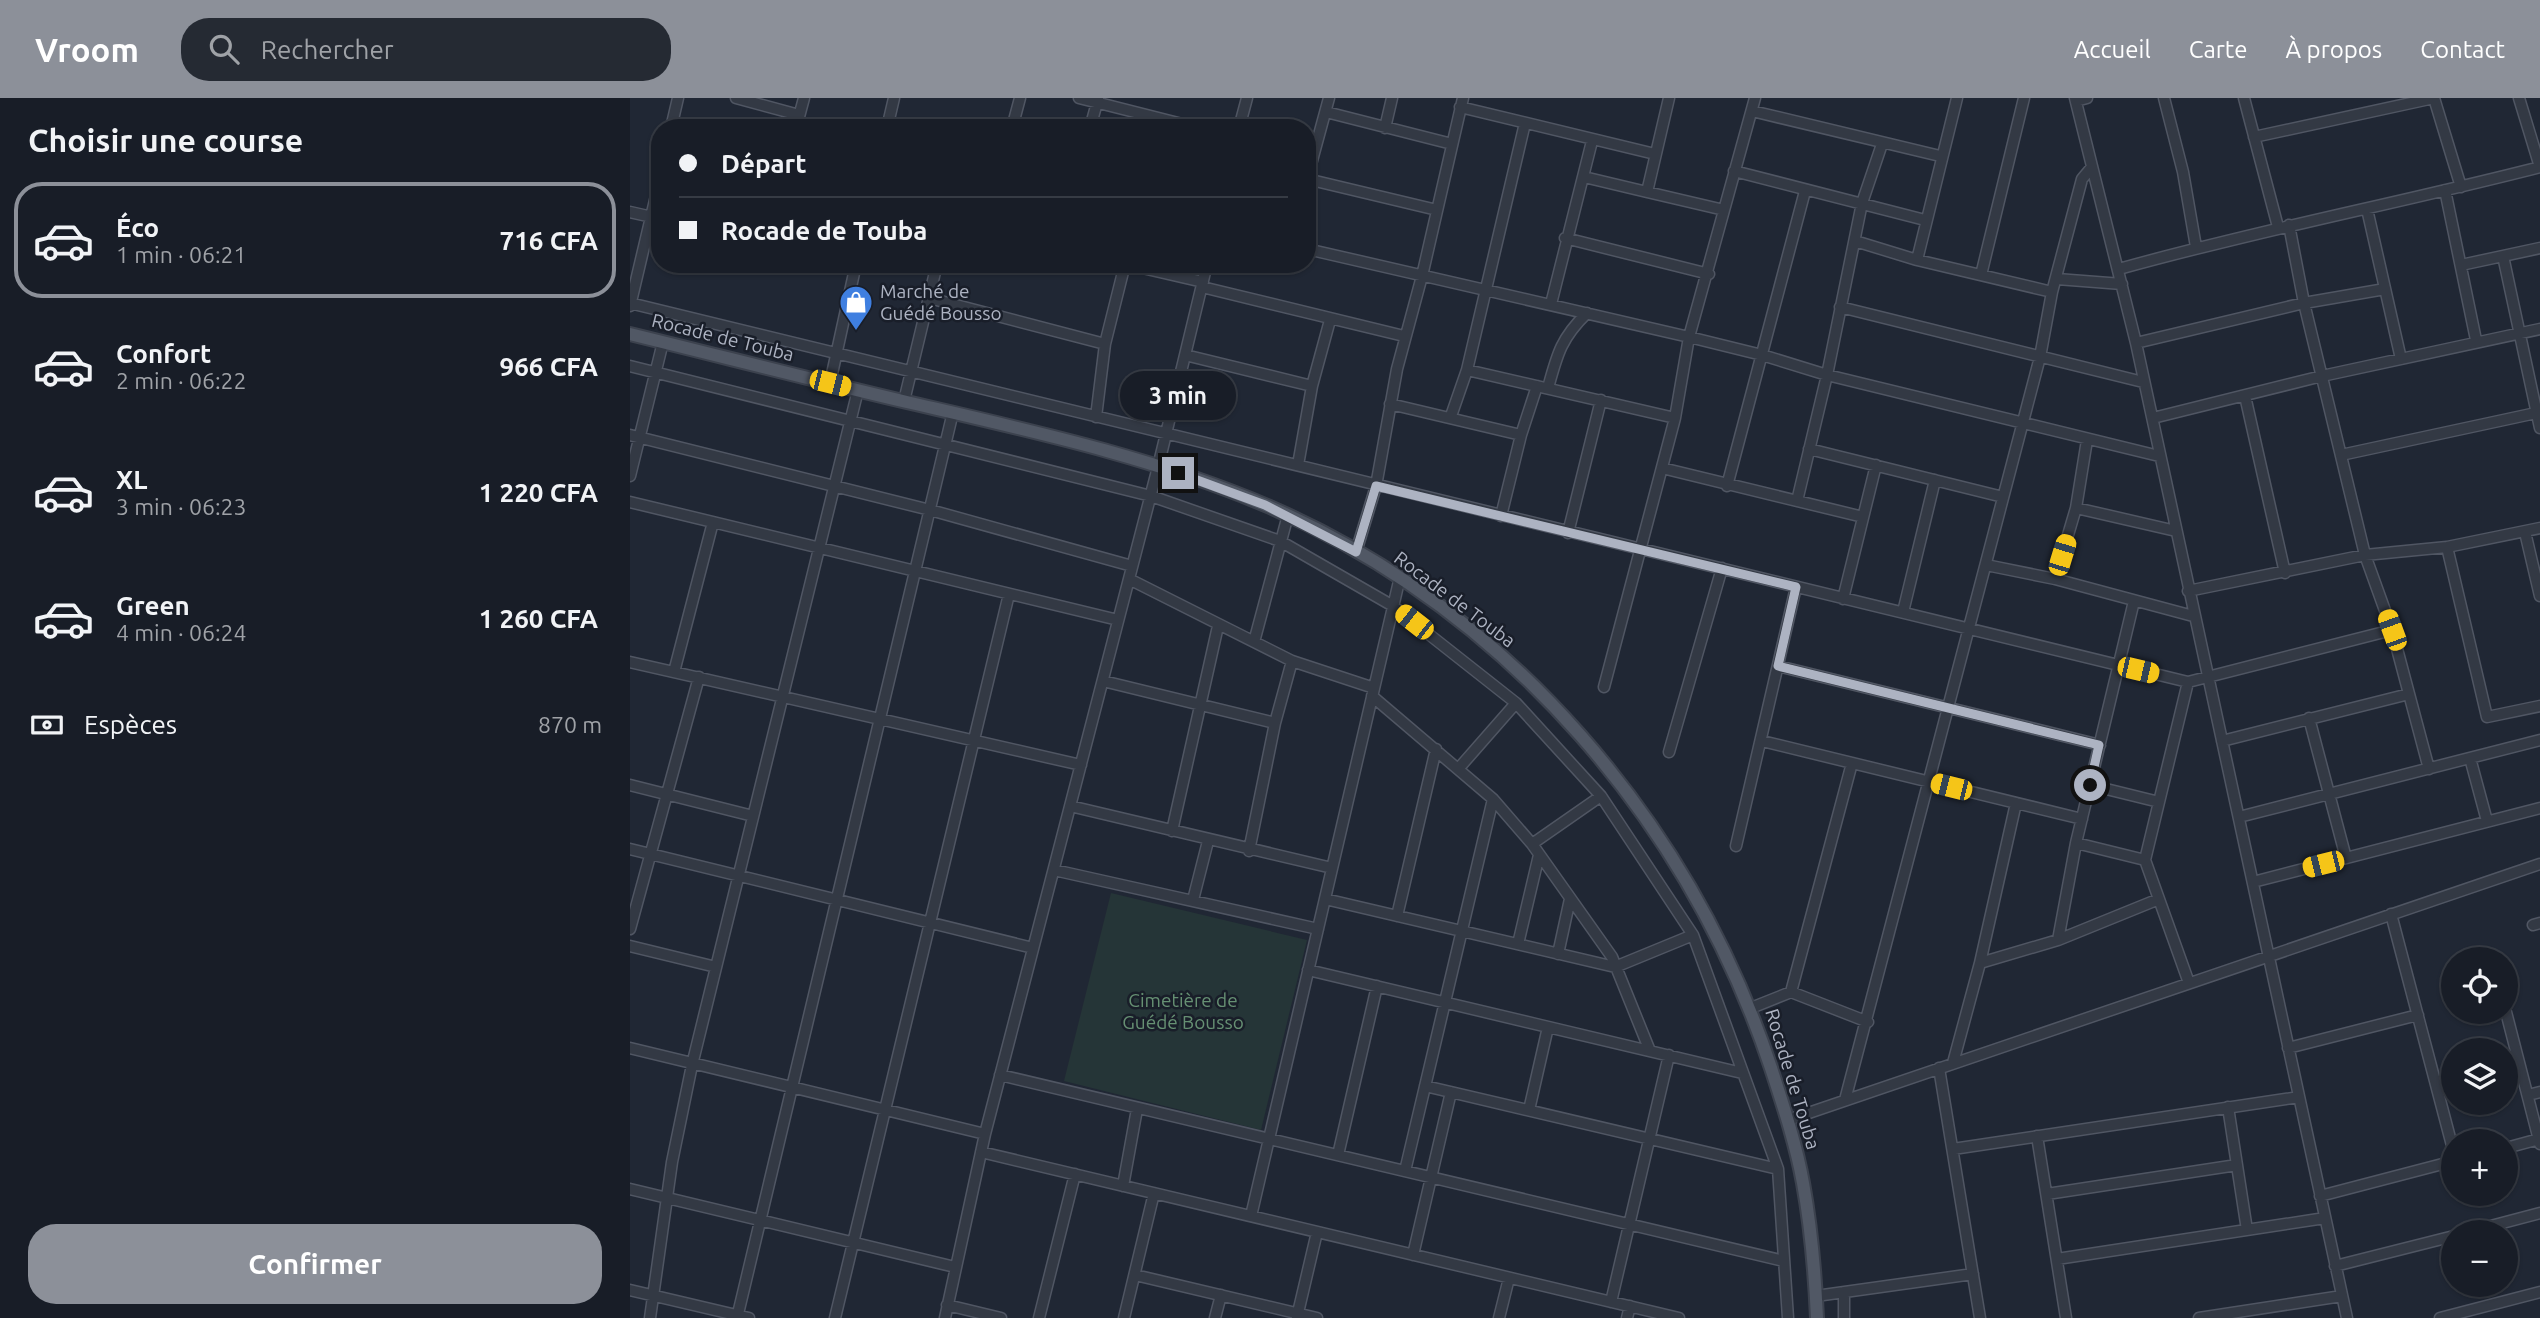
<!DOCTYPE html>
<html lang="fr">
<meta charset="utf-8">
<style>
:root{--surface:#181d27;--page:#252a33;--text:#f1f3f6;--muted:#9fa2a7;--line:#363b44;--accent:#8c9099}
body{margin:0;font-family:Ubuntu,sans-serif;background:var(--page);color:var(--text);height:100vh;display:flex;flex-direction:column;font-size:26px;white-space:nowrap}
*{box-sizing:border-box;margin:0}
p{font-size:23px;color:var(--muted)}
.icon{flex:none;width:38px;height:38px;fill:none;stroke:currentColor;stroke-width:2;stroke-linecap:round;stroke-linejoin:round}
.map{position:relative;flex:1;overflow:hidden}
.panel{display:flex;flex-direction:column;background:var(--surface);width:630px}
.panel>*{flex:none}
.guide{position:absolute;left:21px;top:21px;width:665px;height:154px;border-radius:28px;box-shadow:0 2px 5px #0004,0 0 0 2px var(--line);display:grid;align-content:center;height:154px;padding:0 28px;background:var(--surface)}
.fabs{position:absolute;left:1811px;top:849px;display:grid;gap:14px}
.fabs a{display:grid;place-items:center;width:77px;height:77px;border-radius:50%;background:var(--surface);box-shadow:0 2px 5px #0004,0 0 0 2px var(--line);font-size:35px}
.end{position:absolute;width:32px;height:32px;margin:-16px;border:9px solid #adb3c2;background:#111;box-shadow:0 0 0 4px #111}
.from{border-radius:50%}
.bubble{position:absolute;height:49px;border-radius:24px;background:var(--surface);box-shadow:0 2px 5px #0004,0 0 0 2px var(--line);font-size:23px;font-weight:600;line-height:49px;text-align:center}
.car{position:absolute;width:21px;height:42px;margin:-21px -10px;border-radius:9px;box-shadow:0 0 5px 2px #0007;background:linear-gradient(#f5c518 24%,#345 0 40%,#f5c518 0 76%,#345 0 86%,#f5c518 0)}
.guide b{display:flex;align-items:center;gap:24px;height:66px;font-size:26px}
.guide b+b{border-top:2px solid var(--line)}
.guide i{width:18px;height:18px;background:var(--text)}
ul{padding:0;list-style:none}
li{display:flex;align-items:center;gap:21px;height:116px;margin:0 14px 10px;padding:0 14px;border:4px solid transparent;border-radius:28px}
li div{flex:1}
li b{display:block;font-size:26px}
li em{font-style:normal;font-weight:600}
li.current{border-color:var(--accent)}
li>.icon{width:63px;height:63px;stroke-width:1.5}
h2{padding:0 28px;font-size:32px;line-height:84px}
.pay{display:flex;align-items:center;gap:18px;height:77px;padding:0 28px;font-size:26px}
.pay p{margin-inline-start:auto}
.button{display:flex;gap:14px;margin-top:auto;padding:14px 28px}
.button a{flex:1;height:80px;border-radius:28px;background:var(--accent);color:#fff;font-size:28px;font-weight:600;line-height:80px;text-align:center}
header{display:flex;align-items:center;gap:42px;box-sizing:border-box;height:98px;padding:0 35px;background:var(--accent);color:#fff}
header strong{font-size:33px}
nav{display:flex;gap:38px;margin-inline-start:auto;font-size:24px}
.search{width:490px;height:63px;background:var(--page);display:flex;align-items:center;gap:18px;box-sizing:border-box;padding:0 24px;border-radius:28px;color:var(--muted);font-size:26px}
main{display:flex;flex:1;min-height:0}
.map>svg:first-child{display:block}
.green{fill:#253537}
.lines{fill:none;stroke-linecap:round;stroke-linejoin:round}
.minor-casing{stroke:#505663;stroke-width:13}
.major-casing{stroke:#3c424e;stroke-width:16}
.minor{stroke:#333944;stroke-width:10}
.major{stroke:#515865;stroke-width:12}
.route{stroke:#adb3c2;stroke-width:9}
.labels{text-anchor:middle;stroke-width:5;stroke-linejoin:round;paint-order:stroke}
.poi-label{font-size:19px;fill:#adb3c2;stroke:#191e29;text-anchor:start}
.street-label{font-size:19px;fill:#adb3c2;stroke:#191e29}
.park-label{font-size:19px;fill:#669073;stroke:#191e29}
</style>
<header>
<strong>Vroom</strong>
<div class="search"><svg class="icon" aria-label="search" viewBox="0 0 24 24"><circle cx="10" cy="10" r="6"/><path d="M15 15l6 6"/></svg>Rechercher</div>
<nav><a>Accueil</a><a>Carte</a><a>À propos</a><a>Contact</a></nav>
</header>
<main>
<section class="panel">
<h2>Choisir une course</h2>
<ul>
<li class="current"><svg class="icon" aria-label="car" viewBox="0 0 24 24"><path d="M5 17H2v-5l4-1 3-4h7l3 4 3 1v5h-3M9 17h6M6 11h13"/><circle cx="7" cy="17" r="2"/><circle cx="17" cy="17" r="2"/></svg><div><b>Éco</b><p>1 min · 06:21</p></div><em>716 CFA</em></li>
<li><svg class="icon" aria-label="car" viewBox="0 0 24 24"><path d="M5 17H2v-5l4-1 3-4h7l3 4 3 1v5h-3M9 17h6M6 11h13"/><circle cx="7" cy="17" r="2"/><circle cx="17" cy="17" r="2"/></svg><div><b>Confort</b><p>2 min · 06:22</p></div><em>966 CFA</em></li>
<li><svg class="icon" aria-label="car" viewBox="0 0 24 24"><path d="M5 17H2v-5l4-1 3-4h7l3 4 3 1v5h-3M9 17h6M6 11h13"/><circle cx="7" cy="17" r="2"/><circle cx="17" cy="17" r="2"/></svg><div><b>XL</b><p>3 min · 06:23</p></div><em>1 220 CFA</em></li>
<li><svg class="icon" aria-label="car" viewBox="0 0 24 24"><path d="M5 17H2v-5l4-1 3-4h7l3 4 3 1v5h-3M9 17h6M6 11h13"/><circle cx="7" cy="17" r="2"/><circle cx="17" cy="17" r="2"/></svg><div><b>Green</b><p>4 min · 06:24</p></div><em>1 260 CFA</em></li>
</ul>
<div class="pay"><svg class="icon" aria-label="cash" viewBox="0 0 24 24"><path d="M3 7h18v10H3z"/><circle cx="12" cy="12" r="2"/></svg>Espèces<p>870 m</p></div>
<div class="button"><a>Confirmer</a></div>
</section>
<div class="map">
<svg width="1910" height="1220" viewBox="0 0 1910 1220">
<rect width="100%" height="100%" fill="#202734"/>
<path class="green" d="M481,795L677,842L631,1032L434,983Z"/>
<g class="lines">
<defs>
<path id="minor" d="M106,0L169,17
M449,0L568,30
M1039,0L1017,94L1094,112
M1445,0L1506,245L1717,1220
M1534,0L1553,74L1566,149
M1614,0L1648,129
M1889,0L1910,69
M1446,3L1457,0
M830,9L1025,56
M1122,13L1310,58
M696,14L822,46
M41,30L48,0
M166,30L174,0
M257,30L264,0
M382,30L390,0
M460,30L468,1
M609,30L617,0
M755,30L762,0
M1624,39L1804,0L1831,89
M1104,73L1295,122
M954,79L1017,94
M677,81L807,112
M677,81L699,0
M1815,92L1846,242
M1737,111L1771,261
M0,114L22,119
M1659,127L1674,205L1735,457L1762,532L1799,671
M935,140L1079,176
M1225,143L1287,162L1422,194
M677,151L1059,239L1132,257L1197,277L1529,358
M1873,158L1910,330
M1287,162L1327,0
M495,166L573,184
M1831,167L1910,150
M1489,171C1628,132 1770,105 1910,69
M1351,177L1394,0
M1427,181L1492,186
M572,189L774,238
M299,200L475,246
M0,205L1558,584L1762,532
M921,206L962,43
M0,208L30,81
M1210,209L1513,284
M1506,245L1674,205L1755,191
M555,257L682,288
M0,268L521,398L650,443L763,508L886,605L971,698L1063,837L1148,1071L1158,1220
M837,272L1045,320
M200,285L226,166
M918,290C927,257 931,240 957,215
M1615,298L1655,475
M274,303L307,166
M760,306L891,337
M821,318L837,272L895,25
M466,319L475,246L495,166
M1523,320L1692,278L1910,231
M0,337L300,412L502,468
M1179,351L1373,399
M1711,357L1906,315
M668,367L682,288L700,222
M1032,370L1233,419
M0,378L33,244
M1097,388L1175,93
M1167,403L1197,277L1232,105L1252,46
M0,404L488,522
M1446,410L1546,433
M871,418L891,337L907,288
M1895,434L1910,498
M938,435L971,302
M1817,449L1857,619L1910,608
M726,454L746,388L767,271L792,178L833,0
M1356,467L1425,481L1563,518
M499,481L662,563L744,590
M1425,481L1446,410L1457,342
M1558,493L1735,457L1817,449L1910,430
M1213,501L1246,367
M1273,514L1305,382
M624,544L658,417
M0,564L451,667
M1148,568L1470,647
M44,574L83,424
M473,583L645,625
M1558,584L1515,762L1559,885
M974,589L1045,320L1059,239L1125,0
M742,598L863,701L902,746L982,859L1020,953
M1679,620L1716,760
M1132,643L1452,721
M1592,643L1779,596
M1039,654L1092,470
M1840,660L1857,723
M829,670L886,605
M0,687L123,718
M1460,687L1529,704
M440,708L702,770
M1609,719L1910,642
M542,733L588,528
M1446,745L1515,762
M902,746L971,698
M1106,748L1166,489
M0,751L403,850
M619,753L645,625L662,563
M424,772L688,831
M1623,784L1910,710
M695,801L985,869L1063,837
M563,802L578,743
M1761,816L1824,1055
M767,818L806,651
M1903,827L1910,825
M0,831L69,579
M1428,842L1446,745L1504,503
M888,846L909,757
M0,848L86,869
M928,856L940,801
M1350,865L1428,842L1529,801
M678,872L1112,975
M1161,894L1222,665
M1121,910L1161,894L1238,924
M1876,914L1910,1046
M0,950L355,1036
M1658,950L1788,917
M1323,965L1350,865L1386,705
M1309,970L1350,1220
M370,977L1154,1163
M795,988L1148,1071
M1898,997L1910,994
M1215,1002L1410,259L1422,194L1452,81L1462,69
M1598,1009L1617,1132
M899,1012L918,929
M1158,1022L1910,766
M1407,1038L1436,1220
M1876,1050L1909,1041
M1323,1051L1669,999
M351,1054L1049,1220
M708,1057L747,888
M775,1073L863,701
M493,1088L507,1011
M0,1091L325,1169
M1417,1096L1607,1067
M1690,1098L1824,1063
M621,1118L770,479
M1838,1134L1910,1115
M783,1157L821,994
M1427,1161L1695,1120
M1705,1168L1824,1138
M505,1177L687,1220
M0,1192L119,1220
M1186,1198L1343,1176
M981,1204L1039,957
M317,1207L371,1220
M667,1219L687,1134
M20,1220L42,1064L62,967L228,292
M107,1220L323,314
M205,1220L379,496
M315,1220L355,1036L528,369L577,166
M409,1220L445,1076
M494,1220L524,1095
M585,1220L591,1197
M869,1220L879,1180
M997,1220L1000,1208
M1214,1220V1194
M1569,1220L1712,1198
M1810,1220L1910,1194"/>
<path id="major" d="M0,236C94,259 187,283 281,305C402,333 526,360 640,409C880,514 1059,724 1141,970C1153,1007 1166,1046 1173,1085C1181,1129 1185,1175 1187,1220"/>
</defs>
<use href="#minor" class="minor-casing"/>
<use href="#major" class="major-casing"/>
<use href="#minor" class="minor"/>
<use href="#major" class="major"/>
</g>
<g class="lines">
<path class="route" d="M548,375L635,407L726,454L746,388L1166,489L1148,568L1469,647L1460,687"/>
</g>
<defs>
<symbol id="shop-pin" viewBox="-11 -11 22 30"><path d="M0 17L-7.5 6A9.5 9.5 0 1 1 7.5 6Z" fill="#3f7fe0" stroke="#191e29"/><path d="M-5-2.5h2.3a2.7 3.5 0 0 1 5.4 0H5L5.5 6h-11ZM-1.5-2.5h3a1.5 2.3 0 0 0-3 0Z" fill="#fff"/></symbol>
</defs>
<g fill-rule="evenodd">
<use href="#shop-pin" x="207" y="185" width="38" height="52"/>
</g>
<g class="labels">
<g class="poi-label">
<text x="250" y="200">Marché de<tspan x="250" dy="22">Guédé Bousso</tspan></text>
</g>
<g class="street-label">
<text transform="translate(93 239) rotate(14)" y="7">Rocade de Touba</text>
<text transform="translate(825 501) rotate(37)" y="7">Rocade de Touba</text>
<text transform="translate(1163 981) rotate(73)" y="7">Rocade de Touba</text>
</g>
<g class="park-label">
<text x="553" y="909">Cimetière de<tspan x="553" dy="22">Guédé Bousso</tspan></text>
</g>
</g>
</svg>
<div class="fabs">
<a><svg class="icon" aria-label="locate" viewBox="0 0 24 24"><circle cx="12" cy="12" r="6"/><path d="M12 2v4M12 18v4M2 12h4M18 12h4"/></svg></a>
<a><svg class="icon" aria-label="layers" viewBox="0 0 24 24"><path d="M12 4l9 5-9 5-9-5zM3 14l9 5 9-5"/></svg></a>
<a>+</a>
<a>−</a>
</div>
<i class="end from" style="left:1460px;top:687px"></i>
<i class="end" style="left:548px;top:375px"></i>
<div class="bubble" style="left:490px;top:273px;width:116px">3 min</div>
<i class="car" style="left:200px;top:285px;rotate:104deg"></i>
<i class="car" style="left:1432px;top:457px;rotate:17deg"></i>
<i class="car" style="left:784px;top:524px;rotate:308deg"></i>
<i class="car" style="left:1762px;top:532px;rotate:340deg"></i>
<i class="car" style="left:1508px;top:572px;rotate:103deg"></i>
<i class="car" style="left:1321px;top:689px;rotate:284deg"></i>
<i class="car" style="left:1693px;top:766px;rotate:256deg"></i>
<div class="guide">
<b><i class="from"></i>Départ</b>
<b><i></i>Rocade de Touba</b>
</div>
</div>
</main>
